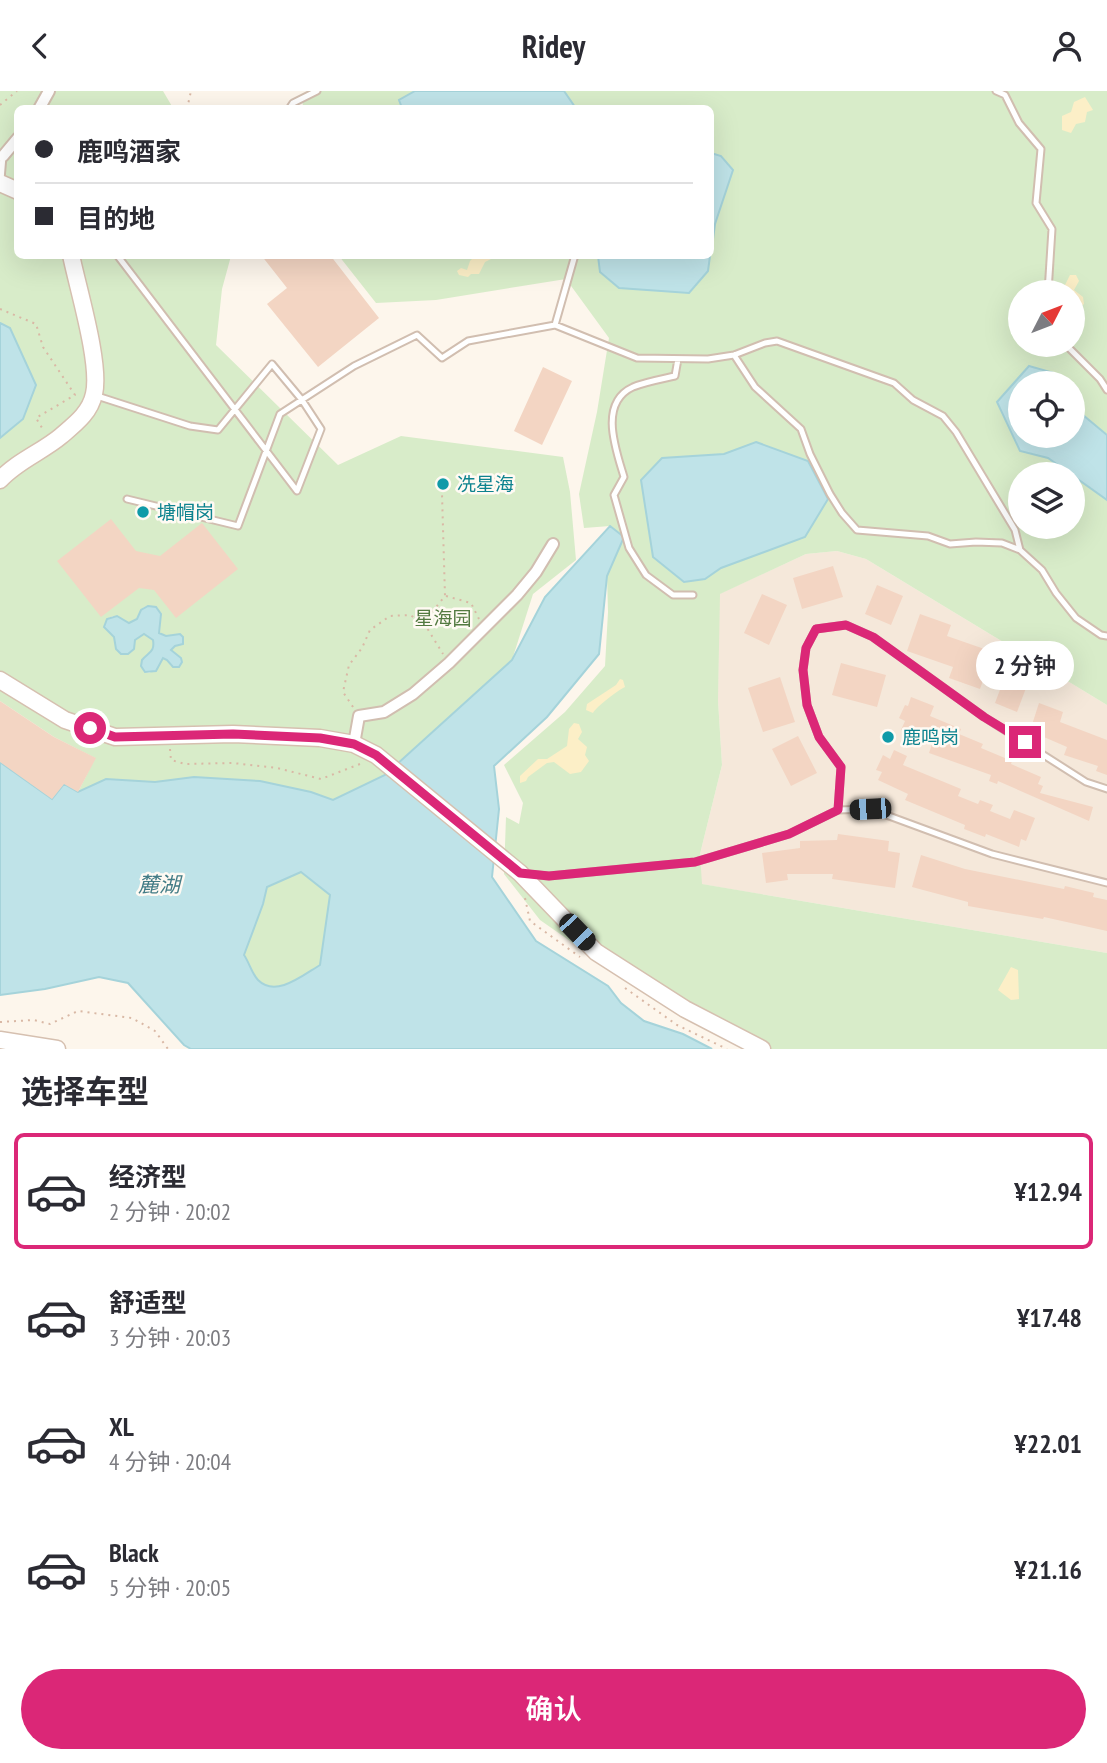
<!DOCTYPE html>
<html lang="zh">
<meta charset="utf-8">
<style>
:root{--surface:#fff;--page:#f2f2f3;--text:#2b2b33;--muted:#7c7c81;--line:#e1e1e2;--accent:#db2777}
body{margin:0;font-family:"PT Sans Narrow","Noto Sans SC",sans-serif;background:var(--page);color:var(--text);height:100vh;display:flex;flex-direction:column;font-size:26px;white-space:nowrap}
*{box-sizing:border-box;margin:0}
p{font-size:23px;color:var(--muted)}
.icon{flex:none;width:38px;height:38px;fill:none;stroke:currentColor;stroke-width:2;stroke-linecap:round;stroke-linejoin:round}
.map{position:relative;height:958px;overflow:hidden}
.details{display:flex;flex-direction:column;background:var(--surface);flex:1}
.details>*{flex:none}
.guide{position:absolute;left:14px;top:14px;width:700px;height:154px;border-radius:10px;box-shadow:0 7px 28px #0002;display:grid;align-content:center;height:154px;padding:0 21px;background:var(--surface)}
.needle{width:46px;rotate:48deg}
.buttons{position:absolute;left:1008px;top:189px;display:grid;gap:14px}
.buttons a{display:grid;place-items:center;width:77px;height:77px;border-radius:50%;background:var(--surface);box-shadow:0 7px 28px #0002;font-size:35px}
.end{position:absolute;width:32px;height:32px;margin:-16px;border:9px solid #db2777;background:#fff;box-shadow:0 0 0 4px #fff}
.from{border-radius:50%}
.bubble{position:absolute;height:49px;border-radius:24px;background:var(--surface);box-shadow:0 7px 28px #0002;font-size:23px;font-weight:600;line-height:49px;text-align:center}
.car{position:absolute;width:21px;height:42px;margin:-21px -10px;border-radius:9px;box-shadow:0 0 5px 2px #0007;background:linear-gradient(#222 24%,#8ab4d8 0 40%,#222 0 76%,#8ab4d8 0 86%,#222 0)}
.guide b{display:flex;align-items:center;gap:24px;height:66px;font-size:26px}
.guide b+b{border-top:2px solid var(--line)}
.guide i{width:18px;height:18px;background:var(--text)}
ul{padding:0;list-style:none}
li{display:flex;align-items:center;gap:21px;height:116px;margin:0 14px 10px;padding:0 7px;border:4px solid transparent;border-radius:10px}
li div{flex:1}
li b{display:block;font-size:26px}
li em{font-style:normal;font-weight:600}
li.active{border-color:var(--accent)}
li>.icon{width:63px;height:63px;stroke-width:1.5}
h2{padding:0 21px;font-size:32px;line-height:84px}
.cta{display:flex;gap:14px;margin-top:auto;padding:14px 21px}
.cta a{flex:1;height:80px;border-radius:42px;background:var(--accent);color:#fff;font-size:28px;font-weight:600;line-height:80px;text-align:center}
header{display:flex;justify-content:space-between;align-items:center;height:91px;padding:0 21px;background:var(--surface);font-size:32px;font-weight:600}
.map>svg:first-child{display:block}
.residential{fill:#f5e8da}
.green{fill:#d8ecc9;fill-rule:evenodd}
.sand{fill:#fcefc7}
.water{fill:#bfe3e8;stroke:#a5d3da;stroke-width:2;fill-rule:evenodd}
.building{fill:#f3d5c3}
.lines{fill:none;stroke-linecap:round;stroke-linejoin:round}
.lane-casing{stroke:#d1beb0;stroke-width:9}
.street-casing{stroke:#d1beb0;stroke-width:14}
.secondary-casing{stroke:#d6c0b0;stroke-width:19}
.path{stroke:#d9b8a5;stroke-width:2;stroke-dasharray:2 5;stroke-linecap:butt}
.lane{stroke:#fff;stroke-width:5}
.street{stroke:#fff;stroke-width:10}
.secondary{stroke:#fff;stroke-width:16}
.route{stroke:#db2777;stroke-width:9}
.culture-dot{fill:#0f9aa8;stroke:#fffaf3;stroke-width:2.5}
.labels{text-anchor:middle;stroke-width:5;stroke-linejoin:round;paint-order:stroke}
.culture-label{font-size:19px;fill:#0d838f;stroke:#fffaf3;text-anchor:start}
.park-label{font-size:19px;fill:#537a41;stroke:#fffaf3}
.water-label{font-size:21px;font-style:italic;fill:#437c86;stroke:#fffaf3}
</style>
<header><svg class="icon" aria-label="back" viewBox="0 0 24 24"><path d="M15 5l-7 7 7 7"/></svg>Ridey<svg class="icon" aria-label="person" viewBox="0 0 24 24"><circle cx="12" cy="8" r="4"/><path d="M4 21q1-7 8-7t8 7"/></svg></header>
<div class="map">
<svg width="1107" height="958" viewBox="0 0 1107 958">
<rect width="100%" height="100%" fill="#fdf6ec"/>
<path class="residential" d="M837,460L866,468L1107,614V862L701,793L700,763L722,674L718,609L719,503L806,463Z"/>
<path class="green" d="M0,0H163L173,17L18,18V164L231,165L222,198L216,254L338,374L401,345L563,366L570,401L576,469L533,503L512,569L385,684L333,709L311,701L194,686L155,691L106,688L78,701L95,667L54,646L0,610V347L23,328L36,294L10,238L0,232ZM152,515L161,523L159,542L166,545L180,543L184,550L183,553L172,556L171,575L167,569L162,567L158,577L149,582L145,581L144,566C152,561 155,558 153,549L144,543L116,558L114,546L107,528L113,525L129,532L137,528L144,516Z
M313,0H1107V614L866,468L837,460L806,463L720,503L718,609L722,674L700,763L702,793L1107,862V958H746L646,903L540,829L504,783L506,726L519,733L523,712L504,674L565,621L605,575L608,521L607,485L624,446L610,435L584,437L579,403L597,321L609,247L566,188L436,209L376,212L339,165L710,164V18H304L302,10ZM1020,201H1073V254H1020ZM1020,292H1073V345H1020ZM1020,383H1073V436H1020Z
M301,781L331,804L320,874C303,884 276,907 258,889C252,883 249,871 244,864L263,813L267,796Z"/>
<path class="sand" d="M1085,6L1093,19L1087,21L1085,31L1076,33L1071,42L1062,39V25L1071,21L1074,11Z
M475,165H497L485,171L479,183H471L468,186L459,184L457,180L461,177L467,179L470,170Z
M1070,184H1076L1079,190L1074,199L1083,206L1084,213L1078,217L1076,227H1073V201L1062,200Z
M620,588L623,589L625,596C618,599 596,616 593,622L586,619L587,613L616,594Z
M574,632L579,633L582,641L578,648L587,656L585,664L589,670L581,681L570,683L554,671L547,672L528,686L526,690L520,692V685L538,668H547L567,655L569,638Z
M1011,876L1018,879L1019,908L1011,909L998,899Z"/>
<path class="water" d="M415,0H564L575,16L402,17L399,9Z
M711,62L721,65L733,79L715,133L711,163Z
M598,165V164L710,165L708,180L689,202L619,197L600,181Z
M0,232L10,237L36,294L23,328L0,347Z
M1029,275L1054,282L1061,292H1020V345H1073V309L1083,324L1107,344V409L1048,367L1020,360L997,311Z
M756,351L808,370L828,408L805,446L721,477L705,488L684,491L653,466L641,389L662,367L724,363Z
M610,435L624,446L607,485L599,563L547,626L494,675L499,718L492,786L536,850L608,895L621,912L644,930L683,943L712,958H191L184,954L128,892L99,886L45,898L0,904V671L52,708L64,693L78,701L106,688L155,691L194,686L260,690L311,701L333,709L385,684L512,569L545,506ZM301,781L330,804L320,874C303,884 276,907 258,889C252,883 249,871 244,864L263,813L267,796Z
M148,515L156,516L161,523L159,542L166,545L180,543L183,546V553L175,555L171,559L181,567L182,571L179,576H173L167,569L163,567L156,580L145,581L141,575L142,569C149,561 155,561 153,549L144,543L135,549L134,558L128,563H121L116,558L114,546L104,536L107,528L117,525L129,532L137,528L141,519Z"/>
<path class="building" d="M261,164H330L379,227L318,276L267,213L287,197Z
M543,276L572,290L542,354L514,340Z
M111,428L136,460L160,465L202,432L238,478L176,527L154,499L139,497L101,526L57,470Z
M833,475L843,506L802,518L793,487Z
M877,494L903,505L891,534L865,523Z
M762,503L787,514L769,554L744,542Z
M920,523L951,534L947,545L993,561L980,598L949,587L953,576L907,560Z
M841,572L886,584L877,616L832,604Z
M780,586L795,631L763,641L748,597Z
M1004,588L1026,597L1017,621L995,612Z
M911,606L934,615L930,625L961,638L959,643L983,653L981,657L1012,670L1011,673L1041,686L1038,693L1043,695L1040,702L1093,716L1089,730L998,690L997,693L989,690L991,684L929,662L932,653L901,639L905,630L899,627L905,614L908,615Z
M0,610L54,646L96,667L78,701L64,693L52,708L0,671Z
M1039,612L1063,621L1060,631L1107,649V684L1096,680L1098,675L1064,664L1067,656L1030,640Z
M798,645L817,682L791,695L772,658Z
M894,659L907,665L903,674L961,698L958,705L978,713L980,709L993,714L990,720L1010,728L1014,719L1035,727L1026,750L1021,748L1019,756L986,743L985,746L964,738L965,734L905,709L908,703L878,689L882,681L876,679L883,664L890,668Z
M838,743L889,750L888,760L900,762L895,797L832,788L833,783H787L788,789L766,792L762,762L800,757V750L837,749Z
M921,764L965,778L1064,798L1065,795L1094,802L1093,806L1107,809V840L1044,826L1043,828L968,815V811L912,796Z"/>
<g class="lines">
<defs>
<path id="lane" d="M996,0L1005,4L1019,32L1041,58L1036,112L1052,138L1048,201
M289,18L293,12L317,0
M1,89L3,65
M555,234L637,267L708,268L734,264L765,252L777,250L894,292L913,309L943,325L956,341L1015,439L1020,459L1042,479L1056,502L1076,527L1101,544L1107,545
M1066,254L1100,288L1107,299
M734,264L755,296L801,338L810,363L830,403L842,422L857,439L928,445L950,453L976,451L1002,452L1020,459
M678,268L675,285C662,288 645,291 633,296C598,312 616,359 624,386L614,404L629,457L646,484L673,504H693
M97,305L190,335L218,339L272,273L302,309L321,338L297,400C237,321 177,243 117,164
M127,408L238,435L280,323L354,275L417,244L442,267L468,250L555,234L575,164
M838,719L841,676L819,646L807,614L803,579L806,557L816,538L846,534L873,546L984,626L1086,691L1107,698
M526,783L549,785L695,771L789,743L838,719L870,718L992,763L1107,792"/>
<path id="street" d="M39,18L49,0
M3,65L18,47
M354,653L359,625L384,621L413,603L449,572L517,504L536,481L553,453"/>
<path id="secondary" d="M0,92L18,100
M0,389C17,370 42,361 61,345C75,333 90,322 94,303C101,273 78,198 71,164
M0,589L65,629L115,646L233,643L320,647L354,653L376,664L520,782L596,861L685,918L762,958
M0,949L57,958"/>
</defs>
<use href="#lane" class="lane-casing"/>
<use href="#street" class="street-casing"/>
<use href="#secondary" class="secondary-casing"/>
<path class="path" d="M0,14L17,0
M187,18L191,0
M0,218L36,233L43,256L75,304L36,327L44,340
M446,505L471,512L479,528
M424,532L443,563
M353,616L343,601L349,574L362,557L370,539L390,525L410,524L423,532L445,505L442,403
M170,658L171,669L185,673L233,672L277,677L321,688L360,673
M525,807L530,830L580,866
M625,897L677,934L727,958
M0,931L34,929L50,933L78,920L132,927L155,940L168,958"/>
<use href="#lane" class="lane"/>
<use href="#street" class="street"/>
<use href="#secondary" class="secondary"/>
</g>
<g class="lines">
<path class="route" d="M90,637L115,646L233,643L320,647L354,653L376,664L520,782L549,785L695,771L789,743L838,719L841,676L819,646L807,614L803,579L806,557L816,538L846,534L873,546L984,626L1025,651"/>
</g>
<g class="culture-dot">
<circle cx="443" cy="393" r="7"/>
<circle cx="143" cy="421" r="7"/>
<circle cx="888" cy="646" r="7"/>
</g>
<g class="labels">
<g class="culture-label">
<text x="457" y="400">冼星海</text>
<text x="157" y="428">塘帽岗</text>
<text x="902" y="653">鹿鸣岗</text>
</g>
<g class="park-label">
<text x="443" y="534">星海园</text>
</g>
<g class="water-label">
<text x="159" y="801">麓湖</text>
</g>
</g>
</svg>
<div class="buttons">
<a><svg class="needle" viewBox="-14 -14 28 28"><path d="M0-13l5 13h-10z" fill="#e53935"/><path d="M0 13l5-13h-10z" fill="#7c7c81"/></svg></a>
<a><svg class="icon" aria-label="locate" viewBox="0 0 24 24"><circle cx="12" cy="12" r="6"/><path d="M12 2v4M12 18v4M2 12h4M18 12h4"/></svg></a>
<a><svg class="icon" aria-label="layers" viewBox="0 0 24 24"><path d="M12 4l9 5-9 5-9-5zM3 14l9 5 9-5"/></svg></a>
</div>
<i class="end from" style="left:90px;top:637px"></i>
<i class="end" style="left:1025px;top:651px"></i>
<div class="bubble" style="left:976px;top:550px;width:98px">2 分钟</div>
<i class="car" style="left:870px;top:718px;rotate:267deg"></i>
<i class="car" style="left:577px;top:841px;rotate:136deg"></i>
<div class="guide">
<b><i class="from"></i>鹿鸣酒家</b>
<b><i></i>目的地</b>
</div>
</div>
<section class="details">
<h2>选择车型</h2>
<ul>
<li class="active"><svg class="icon" aria-label="car" viewBox="0 0 24 24"><path d="M5 17H2v-5l4-1 3-4h7l3 4 3 1v5h-3M9 17h6M6 11h13"/><circle cx="7" cy="17" r="2"/><circle cx="17" cy="17" r="2"/></svg><div><b>经济型</b><p>2 分钟 · 20:02</p></div><em>¥12.94</em></li>
<li><svg class="icon" aria-label="car" viewBox="0 0 24 24"><path d="M5 17H2v-5l4-1 3-4h7l3 4 3 1v5h-3M9 17h6M6 11h13"/><circle cx="7" cy="17" r="2"/><circle cx="17" cy="17" r="2"/></svg><div><b>舒适型</b><p>3 分钟 · 20:03</p></div><em>¥17.48</em></li>
<li><svg class="icon" aria-label="car" viewBox="0 0 24 24"><path d="M5 17H2v-5l4-1 3-4h7l3 4 3 1v5h-3M9 17h6M6 11h13"/><circle cx="7" cy="17" r="2"/><circle cx="17" cy="17" r="2"/></svg><div><b>XL</b><p>4 分钟 · 20:04</p></div><em>¥22.01</em></li>
<li><svg class="icon" aria-label="car" viewBox="0 0 24 24"><path d="M5 17H2v-5l4-1 3-4h7l3 4 3 1v5h-3M9 17h6M6 11h13"/><circle cx="7" cy="17" r="2"/><circle cx="17" cy="17" r="2"/></svg><div><b>Black</b><p>5 分钟 · 20:05</p></div><em>¥21.16</em></li>
</ul>
<div class="cta"><a>确认</a></div>
</section>
